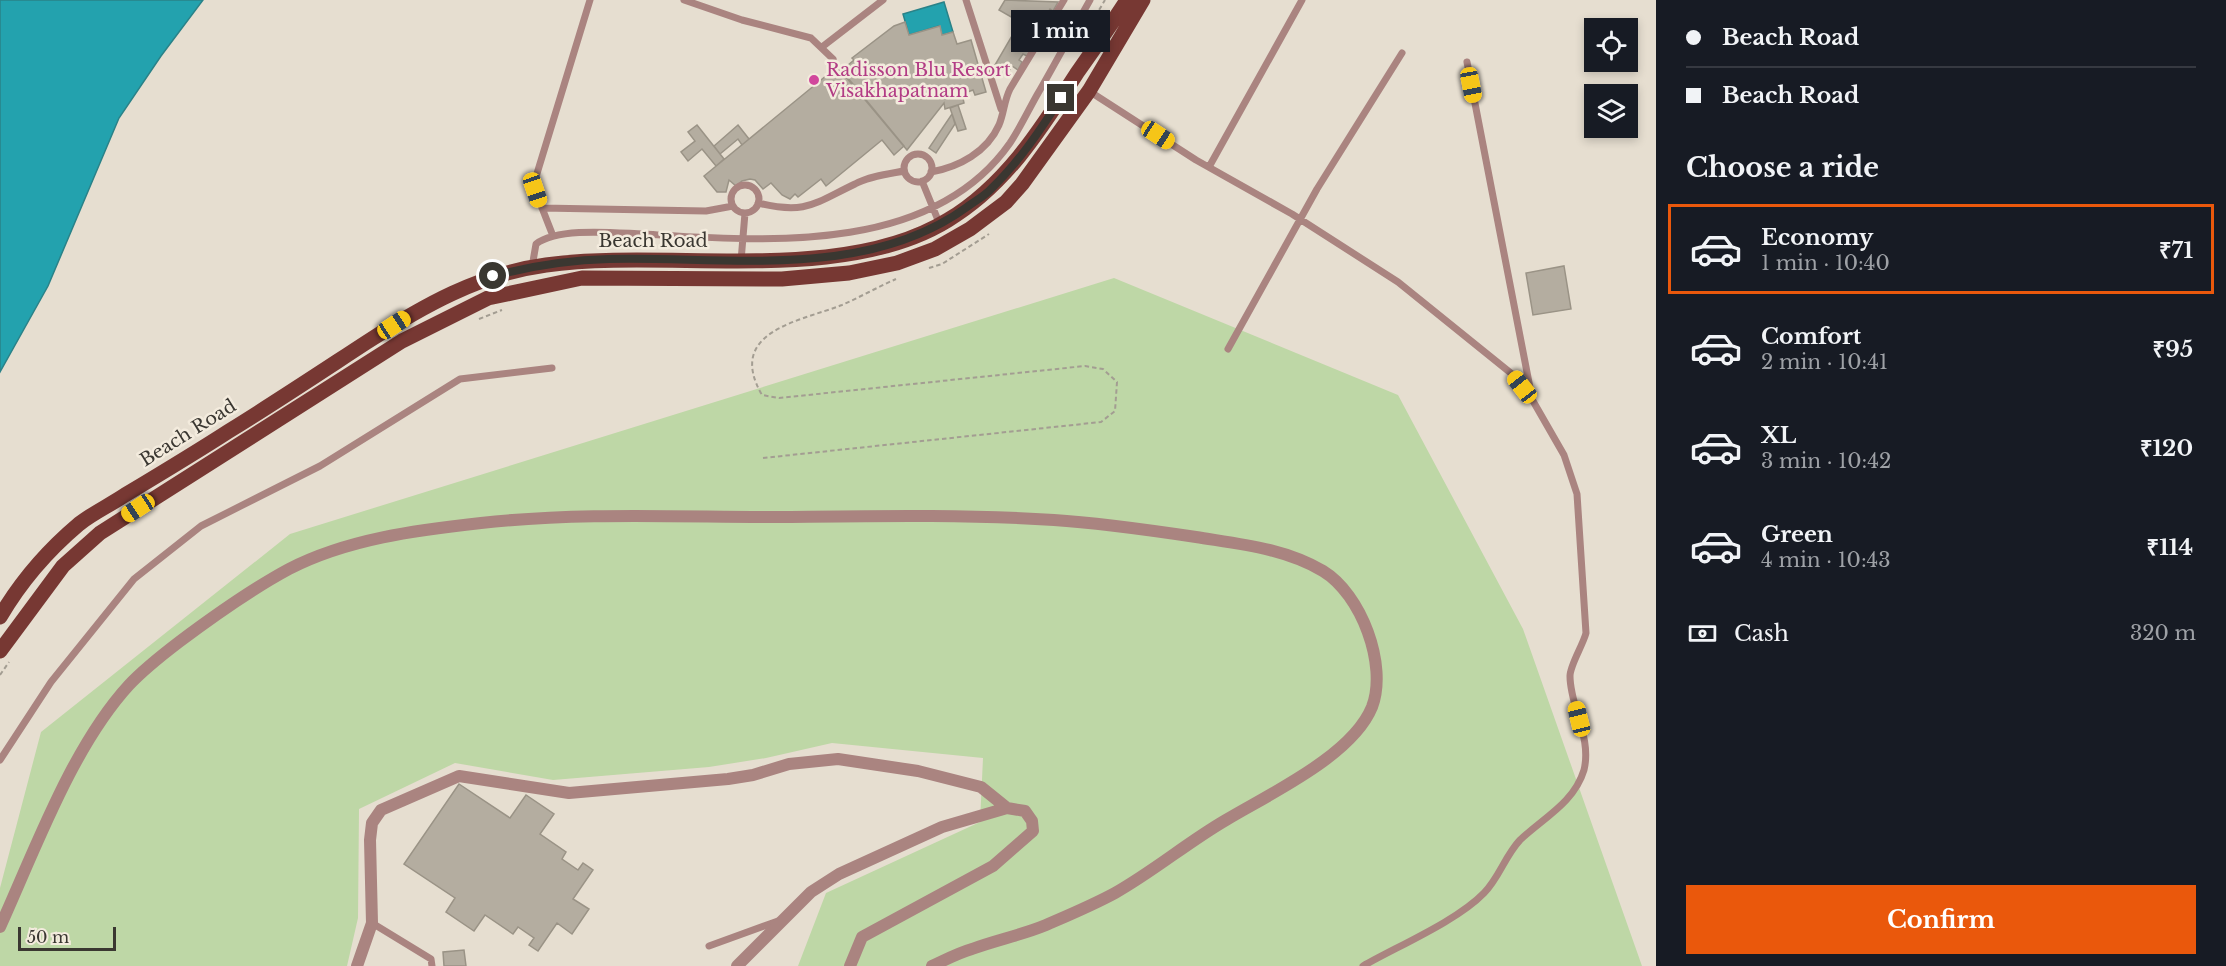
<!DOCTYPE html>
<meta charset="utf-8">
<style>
:root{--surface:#171b24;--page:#242831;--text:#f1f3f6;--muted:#9ea1a6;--line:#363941;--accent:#ea580c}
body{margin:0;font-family:"Libre Baskerville",serif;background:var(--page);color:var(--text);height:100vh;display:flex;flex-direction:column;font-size:22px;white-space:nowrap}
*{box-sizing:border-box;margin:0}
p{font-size:20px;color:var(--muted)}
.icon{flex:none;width:33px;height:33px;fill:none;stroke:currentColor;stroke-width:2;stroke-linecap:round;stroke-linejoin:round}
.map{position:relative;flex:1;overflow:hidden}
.drawer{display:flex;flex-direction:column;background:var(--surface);width:570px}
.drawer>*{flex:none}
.top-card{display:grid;align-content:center;height:132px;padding:0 30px;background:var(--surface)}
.controls{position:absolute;left:1584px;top:18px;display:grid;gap:12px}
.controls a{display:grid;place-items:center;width:54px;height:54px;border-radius:0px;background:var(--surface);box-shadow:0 3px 9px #0003;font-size:30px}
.scale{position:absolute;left:18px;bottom:15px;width:98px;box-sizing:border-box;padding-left:6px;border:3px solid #3a3731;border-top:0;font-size:16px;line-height:21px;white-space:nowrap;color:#3a3731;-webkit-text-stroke:4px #f3ebdd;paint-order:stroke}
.end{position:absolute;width:27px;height:27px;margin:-14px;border:8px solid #3a3731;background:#fff;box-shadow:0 0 0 3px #fff}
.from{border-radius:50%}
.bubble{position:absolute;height:42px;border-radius:0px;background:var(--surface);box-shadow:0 3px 9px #0003;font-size:20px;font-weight:800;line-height:42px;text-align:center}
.car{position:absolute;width:18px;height:36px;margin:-18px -9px;border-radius:8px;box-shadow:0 0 4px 2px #0007;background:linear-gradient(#f5c518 24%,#345 0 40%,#f5c518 0 76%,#345 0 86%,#f5c518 0)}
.top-card b{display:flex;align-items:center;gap:21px;height:57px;font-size:22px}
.top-card b+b{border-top:2px solid var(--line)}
.top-card i{width:15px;height:15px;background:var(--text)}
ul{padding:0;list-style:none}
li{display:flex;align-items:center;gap:18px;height:90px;margin:0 12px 9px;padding:0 18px;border:3px solid transparent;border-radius:0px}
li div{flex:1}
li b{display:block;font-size:22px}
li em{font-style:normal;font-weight:800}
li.selected{border-color:var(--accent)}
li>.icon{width:54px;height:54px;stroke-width:1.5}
h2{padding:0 30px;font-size:27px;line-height:72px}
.pay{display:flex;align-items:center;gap:15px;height:66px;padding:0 30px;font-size:22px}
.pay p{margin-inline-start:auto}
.cta{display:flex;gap:12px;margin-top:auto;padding:12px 30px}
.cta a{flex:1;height:69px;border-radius:0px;background:var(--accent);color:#fff;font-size:24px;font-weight:800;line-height:69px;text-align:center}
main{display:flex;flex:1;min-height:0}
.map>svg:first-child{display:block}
.green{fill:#bed7a6}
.water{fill:#23a2ae;stroke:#2a8288;stroke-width:1.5}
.building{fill:#b4ada0;stroke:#9a9386;stroke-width:1.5}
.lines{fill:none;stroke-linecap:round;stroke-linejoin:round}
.path{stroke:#a39d92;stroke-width:2;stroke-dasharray:4.5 3;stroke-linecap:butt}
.service{stroke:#aa8480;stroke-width:7}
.tertiary{stroke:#aa8480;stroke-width:12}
.primary{stroke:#773833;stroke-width:15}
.route{stroke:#3a3731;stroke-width:8}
.hotel-dot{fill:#d1479c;stroke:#f3ebdd;stroke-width:2}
.labels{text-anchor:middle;stroke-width:5;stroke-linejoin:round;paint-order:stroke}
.hotel-label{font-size:18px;fill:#b23c85;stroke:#f3ebdd;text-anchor:start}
.street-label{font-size:18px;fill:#3a3731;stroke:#f3ebdd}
</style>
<main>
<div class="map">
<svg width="1656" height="966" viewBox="0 0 1656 966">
<rect width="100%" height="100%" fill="#e6ded0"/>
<path class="green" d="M1114,278L1398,395L1523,629L1642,966H798L826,893L980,822L983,758L832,743L766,758L709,767L553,780L455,763L359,809L358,918L347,966H0V888L41,732L290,534Z"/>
<path class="water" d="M0,0H203L161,56L119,118L48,286L0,372Z
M944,2L953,32L942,35L939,26L909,35L903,14Z"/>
<path class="building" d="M1005,0L1058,2L1053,11L1050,9L1046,16L1049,17L1044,26L1039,24L1028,44L1033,47L1027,56L1023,54L1019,60L1022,62L1018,70L1012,66L1008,72L995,65L1020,22L999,10Z
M905,22L909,35L940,26L942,35L953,32L957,44L971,40L986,92L975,95L973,90L962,94L964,103L945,109L944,103L907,150L841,71L854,60L852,58L894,26Z
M838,66L904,146L894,155L882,140L826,186L821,179L798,197L795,194L790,199L782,195L771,183L763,189L755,180L750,179L742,181L736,186L729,180L726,192H717L704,176Z
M958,105L966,129L958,131L950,108Z
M952,114L955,124L936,153L929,148Z
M697,125L724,159L716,166L702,149L688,161L681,152L695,141L688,132Z
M738,125L749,139L742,145L738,139L720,154L714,146Z
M1564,266L1571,309L1533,315L1526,273Z
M459,784L510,818L526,795L554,814L540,834L566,852L562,859L578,870L583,863L593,870L573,899L589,909L572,934L557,923L538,951L529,945L534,938L518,927L513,934L485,915L474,931L446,912L455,898L404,864Z
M464,950L466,966H444L443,952Z"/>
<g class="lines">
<path class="path" d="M1080,42L1105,0
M929,268L942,264L989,234
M479,319L502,310
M763,458L1101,422L1115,411L1117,382L1103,369L1085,366L779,398L762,395C725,331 801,321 842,305C860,297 878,287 896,279
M0,675L9,662"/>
<path class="service" d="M684,0L742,20L811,38L833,59
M966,0L1001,109
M822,47L883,0
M1467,62L1532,398
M1089,91L1196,160L1292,214L1398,282L1512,374L1533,401L1564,455L1577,494L1586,633C1583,645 1570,665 1570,676C1570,707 1592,737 1584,770C1574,803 1543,818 1520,840C1505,856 1499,878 1484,893C1457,921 1398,946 1363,966
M904 168a14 14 0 1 1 28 0a14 14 0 1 1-28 0Z
M1209,167L1302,0
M931,172C959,167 987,152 999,125C1004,113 1004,101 1010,89L1064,0
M922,181L940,225
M731 199a14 14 0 1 1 28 0a14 14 0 1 1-28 0Z
M758,203C806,215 815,203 855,184C870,176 888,174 904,171
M542,208L706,211L733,206
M553,236L535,190V180L590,0
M741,261L745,213
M532,267L536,244C559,227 615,233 643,234C763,241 931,256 1010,143C1020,128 1028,111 1037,95C1055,64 1072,32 1090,0
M1228,349L1317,189L1402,53
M0,760L51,682L134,579L201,526L320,466L460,379L552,368
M372,923L431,959L432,966
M709,946L778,921"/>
<path class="tertiary" d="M0,927C35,850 72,747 129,685C144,669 162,655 179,642C215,615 250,590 289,569C347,539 417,530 481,523C580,512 679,517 778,517C870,516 962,514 1054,520C1102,523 1149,530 1196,537C1239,544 1284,548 1323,571C1361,594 1388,665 1372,707C1352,756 1269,794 1226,820C1188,842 1154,871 1115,893C1093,905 1069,915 1046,925C1022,935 996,940 972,949C958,953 945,960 932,966
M357,966L372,923L370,840L372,823L381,810L459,776L569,793L728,779L753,775L789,764L838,759L918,771L981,787L1007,808
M737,966L811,892L839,874L942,827L1007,808L1025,811L1032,821L1033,831L993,866L862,937L850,966"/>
<path class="primary" d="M0,617C21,581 47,551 79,524C93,513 110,505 125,495C160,474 195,453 229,431C276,402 321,372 367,342C423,306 479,274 546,265C669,248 841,286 948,220C1006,185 1041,129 1077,73C1094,49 1111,25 1127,0
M0,651L63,566L100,533L402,341L488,298L582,278L782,279L849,273L897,263L935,249L970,229L1006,202L1022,184L1089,91L1143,0"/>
</g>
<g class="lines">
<path class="route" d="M493,276C531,266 570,260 609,259C727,256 865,281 967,207C975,201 985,196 992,188C1019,162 1041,129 1061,98"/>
</g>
<circle class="hotel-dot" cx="814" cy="80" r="6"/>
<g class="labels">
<g class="hotel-label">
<text x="826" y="76">Radisson Blu Resort<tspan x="826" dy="21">Visakhapatnam</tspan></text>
</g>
<g class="street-label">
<text x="653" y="247">Beach Road</text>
<text transform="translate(188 433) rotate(-32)" y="6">Beach Road</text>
</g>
</g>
</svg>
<div class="controls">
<a><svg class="icon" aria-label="locate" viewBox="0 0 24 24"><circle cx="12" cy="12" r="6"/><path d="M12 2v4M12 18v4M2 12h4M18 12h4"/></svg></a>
<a><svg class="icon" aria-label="layers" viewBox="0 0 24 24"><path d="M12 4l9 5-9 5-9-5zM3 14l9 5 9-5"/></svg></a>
</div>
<div class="scale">50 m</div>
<i class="end from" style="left:493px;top:276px"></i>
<i class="end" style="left:1061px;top:98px"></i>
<div class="bubble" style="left:1011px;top:10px;width:99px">1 min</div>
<i class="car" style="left:1471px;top:85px;rotate:169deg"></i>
<i class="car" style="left:1158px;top:135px;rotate:123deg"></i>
<i class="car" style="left:535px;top:190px;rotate:161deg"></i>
<i class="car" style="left:394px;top:325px;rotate:57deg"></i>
<i class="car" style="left:1522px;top:387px;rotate:322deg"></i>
<i class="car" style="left:138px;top:508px;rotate:237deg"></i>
<i class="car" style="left:1579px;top:719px;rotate:346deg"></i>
</div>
<section class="drawer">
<div class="top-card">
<b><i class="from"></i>Beach Road</b>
<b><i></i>Beach Road</b>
</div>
<h2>Choose a ride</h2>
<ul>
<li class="selected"><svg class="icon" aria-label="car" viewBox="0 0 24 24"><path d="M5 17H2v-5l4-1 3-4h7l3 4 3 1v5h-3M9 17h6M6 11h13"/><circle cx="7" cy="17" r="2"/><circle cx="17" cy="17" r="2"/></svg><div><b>Economy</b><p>1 min · 10:40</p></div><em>₹71</em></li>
<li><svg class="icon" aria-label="car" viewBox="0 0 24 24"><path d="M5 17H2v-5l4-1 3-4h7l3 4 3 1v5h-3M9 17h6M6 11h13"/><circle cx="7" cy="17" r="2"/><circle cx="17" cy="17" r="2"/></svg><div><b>Comfort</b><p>2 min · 10:41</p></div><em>₹95</em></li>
<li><svg class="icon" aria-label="car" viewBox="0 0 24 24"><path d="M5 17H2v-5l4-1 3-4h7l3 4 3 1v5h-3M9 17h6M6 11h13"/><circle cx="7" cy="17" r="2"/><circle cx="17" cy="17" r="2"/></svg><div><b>XL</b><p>3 min · 10:42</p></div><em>₹120</em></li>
<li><svg class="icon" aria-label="car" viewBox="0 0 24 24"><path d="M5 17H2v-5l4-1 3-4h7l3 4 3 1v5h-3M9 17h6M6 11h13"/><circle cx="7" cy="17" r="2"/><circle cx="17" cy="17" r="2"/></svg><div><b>Green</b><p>4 min · 10:43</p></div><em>₹114</em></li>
</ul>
<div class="pay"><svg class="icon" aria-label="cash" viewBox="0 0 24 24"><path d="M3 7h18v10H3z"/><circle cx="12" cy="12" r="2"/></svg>Cash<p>320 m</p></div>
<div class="cta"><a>Confirm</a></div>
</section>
</main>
